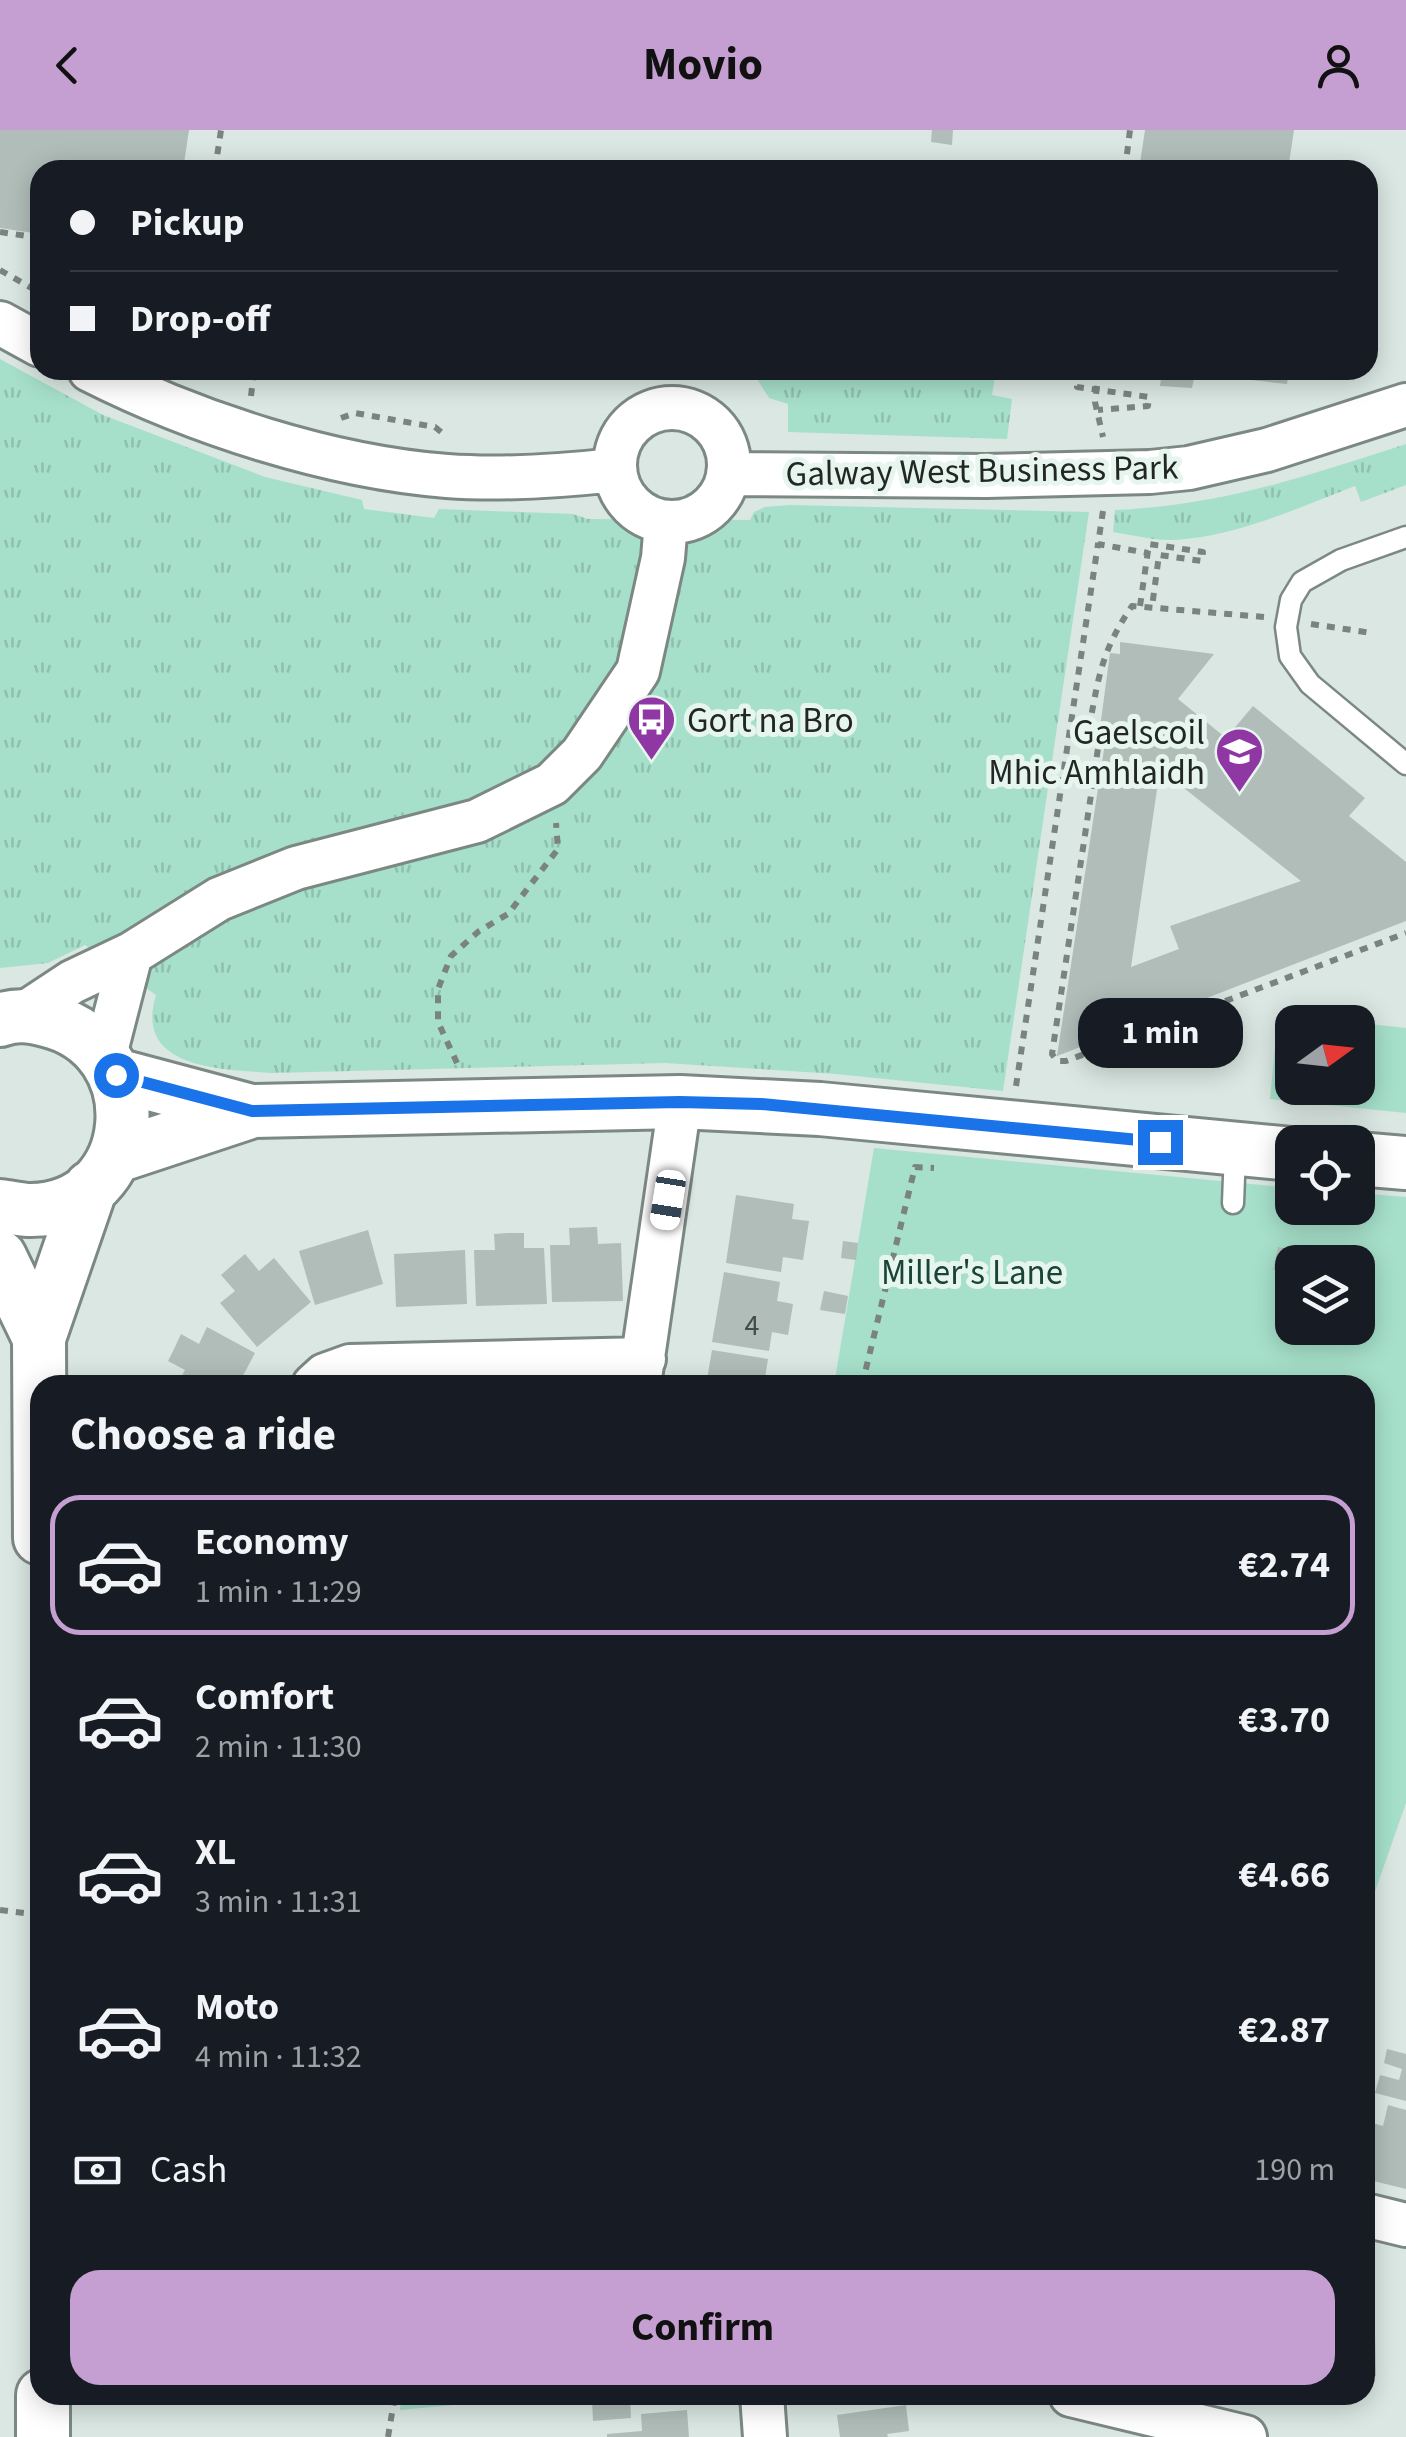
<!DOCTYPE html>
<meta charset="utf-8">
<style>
:root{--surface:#171b24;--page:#20242c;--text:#f1f3f6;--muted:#9ea1a6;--line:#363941;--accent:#c59fd1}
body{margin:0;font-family:"Source Sans 3",sans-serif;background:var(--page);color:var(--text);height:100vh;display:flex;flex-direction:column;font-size:38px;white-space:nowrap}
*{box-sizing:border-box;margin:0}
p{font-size:32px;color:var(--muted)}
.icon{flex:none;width:55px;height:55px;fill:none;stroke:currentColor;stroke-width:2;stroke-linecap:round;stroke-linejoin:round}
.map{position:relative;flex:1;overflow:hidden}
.sheet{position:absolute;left:30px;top:1245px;width:1345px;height:1030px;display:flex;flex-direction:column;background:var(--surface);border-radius:30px;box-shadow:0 5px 25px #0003}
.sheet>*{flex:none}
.banner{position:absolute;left:30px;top:30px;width:1348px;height:220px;border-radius:30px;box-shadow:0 5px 25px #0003;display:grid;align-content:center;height:220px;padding:0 40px;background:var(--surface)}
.needle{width:65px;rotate:75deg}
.fabs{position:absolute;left:1275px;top:875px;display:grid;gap:20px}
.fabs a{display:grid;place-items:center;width:100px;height:100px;border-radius:20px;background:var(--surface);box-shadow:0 5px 25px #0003;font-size:50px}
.end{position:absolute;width:45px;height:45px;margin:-22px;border:12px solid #1a73e8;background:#fff;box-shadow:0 0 0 5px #fff}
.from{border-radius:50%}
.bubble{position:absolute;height:70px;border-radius:30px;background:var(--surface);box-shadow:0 5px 25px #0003;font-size:32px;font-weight:700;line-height:70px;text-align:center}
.car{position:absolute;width:30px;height:60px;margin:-30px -15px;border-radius:12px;box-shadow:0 0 8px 2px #0007;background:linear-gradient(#fff 24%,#345 0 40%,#fff 0 76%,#345 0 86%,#fff 0)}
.banner b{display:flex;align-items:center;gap:35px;height:95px;font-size:38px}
.banner b+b{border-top:2px solid var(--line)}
.banner i{width:25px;height:25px;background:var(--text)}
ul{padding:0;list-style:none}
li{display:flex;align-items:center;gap:30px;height:140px;margin:0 20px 15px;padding:0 20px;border:5px solid transparent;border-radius:30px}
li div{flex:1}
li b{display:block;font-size:38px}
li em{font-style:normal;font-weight:700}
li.on{border-color:var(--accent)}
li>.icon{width:90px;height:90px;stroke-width:1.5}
h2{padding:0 40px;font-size:45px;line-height:120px}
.pay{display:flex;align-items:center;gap:25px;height:110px;padding:0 40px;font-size:38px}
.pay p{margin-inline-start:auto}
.primary-button{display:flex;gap:20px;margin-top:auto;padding:20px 40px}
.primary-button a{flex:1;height:115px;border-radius:30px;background:var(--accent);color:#111;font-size:40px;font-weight:700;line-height:115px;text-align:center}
header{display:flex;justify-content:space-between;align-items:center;height:130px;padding:0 40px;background:var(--accent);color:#111;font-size:45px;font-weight:700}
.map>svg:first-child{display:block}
.grass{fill:url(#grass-tufts)}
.green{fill:#a6e0ca;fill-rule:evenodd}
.building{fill:#b0bdb8;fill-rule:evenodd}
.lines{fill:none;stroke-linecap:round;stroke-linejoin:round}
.service-casing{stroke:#7c8883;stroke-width:25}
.minor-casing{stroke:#7c8883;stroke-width:48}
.tertiary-casing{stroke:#7c8883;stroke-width:58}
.path{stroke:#7b8380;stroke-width:6;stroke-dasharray:8 8;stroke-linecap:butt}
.service{stroke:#fff;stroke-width:20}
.minor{stroke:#fff;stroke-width:42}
.tertiary{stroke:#fff;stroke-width:52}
.route{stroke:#1a73e8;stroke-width:12}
.labels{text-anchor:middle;stroke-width:10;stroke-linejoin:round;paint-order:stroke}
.number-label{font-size:30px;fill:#464c4a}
.street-label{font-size:35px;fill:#222725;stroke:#e7f5ef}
.poi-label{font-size:35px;fill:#222725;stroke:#e7f5ef;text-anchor:start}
.park-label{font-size:35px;fill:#1a4437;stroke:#e7f5ef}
</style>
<header><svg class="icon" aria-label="back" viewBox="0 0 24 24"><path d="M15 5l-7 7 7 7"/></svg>Movio<svg class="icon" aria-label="person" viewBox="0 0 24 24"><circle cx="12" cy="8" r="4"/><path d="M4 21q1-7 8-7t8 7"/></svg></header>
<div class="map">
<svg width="1406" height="2307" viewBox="0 0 1406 2307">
<defs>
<pattern id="grass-tufts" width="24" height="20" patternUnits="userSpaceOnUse" patternTransform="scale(2.5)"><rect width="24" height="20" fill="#a6e0ca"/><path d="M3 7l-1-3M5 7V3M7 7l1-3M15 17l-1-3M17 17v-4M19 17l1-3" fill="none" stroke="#8fc0ad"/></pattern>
</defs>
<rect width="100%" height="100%" fill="#dae7e2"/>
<path class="grass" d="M0,229L103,285L265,347L362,370L364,379L434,388L439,379L573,384L588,389L750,390L754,382L765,377L790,375L1089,382L1003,961L836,944L665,933L272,943C224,939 133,940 156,865L85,815L48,833L0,838Z
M759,240H996L992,265L1012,269L1007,309L788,302V274L769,268L757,249Z
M1406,314V355L1361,372L1355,356C1297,378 1239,406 1175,410C1155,411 1133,405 1113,402L1115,380C1220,376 1307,346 1406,314Z
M401,2265H562L400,2280Z"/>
<path class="green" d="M1278,886L1348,892H1292V958H1358V893L1406,898V983L1270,969Z
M874,1018L1292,1058V1078H1358V1063L1406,1067V1673L1365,1790V1255H834ZM1292,1132H1358V1198H1292Z"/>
<path class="building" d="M0,0H189L183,40H40V104L0,98Z
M932,0H953L952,15L931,12Z
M1145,0H1294L1288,40H1139Z
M1162,240H1289L1287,254L1195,244L1192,258L1160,256Z
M1120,512L1214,524L1178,569L1226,608L1253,576L1365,668L1349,686L1406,732V791L1057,926L1107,600L1100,598L1110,523L1120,524ZM1160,639L1301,751L1170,796L1179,819L1131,837Z
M736,1065L794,1074L792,1089L809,1091L803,1130L783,1127L781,1142L726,1133Z
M597,1097L598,1114L621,1113L623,1171L552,1172L550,1115H570L569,1098Z
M368,1100L383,1154L315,1175L299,1121Z
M508,1103H524V1118H544L547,1174L476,1176L474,1120H495L494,1104Z
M843,1111L858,1113L856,1130L841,1128Z
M1278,1117L1338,1131L1337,1132H1292V1145L1273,1140Z
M465,1120L467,1174L396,1177L394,1124Z
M245,1124L259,1141L274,1128L311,1172L257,1217L220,1173L235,1161L221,1145Z
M724,1142L780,1152L777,1171L793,1174L788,1205L772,1202L769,1221L712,1212Z
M824,1161L848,1166L845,1184L820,1180Z
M207,1197L255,1223L238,1255H177L185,1240L168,1231L174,1219L181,1204L199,1214Z
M712,1220L768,1229L765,1248L783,1251V1255H706Z
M1387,1919L1406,1924V1971L1375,1963L1380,1945L1399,1950L1402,1939L1384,1933Z
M1388,1975L1406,1980V2059L1365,2049L1369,2032L1365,2031V1991L1383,1996Z
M1375,2201L1376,2246L1365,2247V2202Z
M630,2267L631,2288L593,2291L592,2271Z
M906,2275L909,2301L887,2304L888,2307H840L837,2285Z
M687,2280L689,2307H607V2304L642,2301L641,2284Z"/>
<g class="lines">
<defs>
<path id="service" d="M1406,407L1341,430L1302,452L1291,470L1286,497L1290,526L1310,554L1406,634
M1233,1073L1235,1021"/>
<path id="minor" d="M0,193L40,215
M90,240C195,293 330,337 447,346C502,350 560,346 615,340
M615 335a57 57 0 1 1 114 0a57 57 0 1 1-114 0Z
M728,344L986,346L1150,342L1189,338L1267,320L1406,275
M22,885L72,852L131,824L219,769L296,738L477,691L552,654L582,624L638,541L663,428L666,392
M105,925L131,824
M314,1255L325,1245L350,1236L644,1229
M639,1255L680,972
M1365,2085L1406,2095
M762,2265L765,2307
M1071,2265L1245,2307"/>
<path id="tertiary" d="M0,890C16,884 30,886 46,890C157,916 143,1079 31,1080C21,1080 10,1077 0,1076
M116,945L251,981
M114,1027L253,981L680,972L820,979L1292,1024
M1358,1029L1406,1033
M0,1127L39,1208
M40,1408L39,1208L91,1057
M43,2265V2307"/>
</defs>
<use href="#service" class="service-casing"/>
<use href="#minor" class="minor-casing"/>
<use href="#tertiary" class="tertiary-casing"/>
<path class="path" d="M215,40L221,0
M1125,40L1130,0
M0,102L40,108
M0,140L40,163
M1079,240L1077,257L1149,267L1148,276L1098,280
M1099,240L1095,272L1103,307
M251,266L254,240
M341,288L355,283L435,297L447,307
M1103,381L1098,414L1148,423
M1140,476L1149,414L1203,422L1202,431L1159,425L1152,477
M1264,487L1132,476C1103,519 1099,543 1090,593L1100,605L1052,924L1057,931H1066L1406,803
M1311,494L1372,503
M457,933L438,892V859L451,826L479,801L508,784L558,719L556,693
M1016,956L1098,414
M862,1255L915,1037L934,1038
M0,1780L40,1785
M388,2307L395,2265"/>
<use href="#service" class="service"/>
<use href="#minor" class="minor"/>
<use href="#tertiary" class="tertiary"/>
</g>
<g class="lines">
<path class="route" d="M116,945L252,981L680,972L761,974L1160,1012"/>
</g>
<defs>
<symbol id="bus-pin" viewBox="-11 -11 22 30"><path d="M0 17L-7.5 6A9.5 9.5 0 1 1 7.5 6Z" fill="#8f38a4" stroke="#e7f5ef"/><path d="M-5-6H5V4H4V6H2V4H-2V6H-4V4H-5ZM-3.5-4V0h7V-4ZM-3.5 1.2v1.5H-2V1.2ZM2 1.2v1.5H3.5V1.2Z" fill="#fff"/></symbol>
<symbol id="school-pin" viewBox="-11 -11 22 30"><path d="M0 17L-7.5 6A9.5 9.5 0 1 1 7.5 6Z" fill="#8f38a4" stroke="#e7f5ef"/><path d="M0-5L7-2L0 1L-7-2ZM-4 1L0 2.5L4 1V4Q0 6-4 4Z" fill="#fff"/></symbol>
</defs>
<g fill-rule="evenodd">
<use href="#bus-pin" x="624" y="562" width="55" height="75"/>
<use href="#school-pin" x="1212" y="594" width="55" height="75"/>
</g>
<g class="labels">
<g class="number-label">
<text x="752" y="1205">4</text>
</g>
<g class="street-label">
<text transform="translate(982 340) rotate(-1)" y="12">Galway West Business Park</text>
</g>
<g class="poi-label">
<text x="687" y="602">Gort na Bro</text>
<text x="1205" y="614" text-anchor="end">Gaelscoil<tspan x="1205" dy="40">Mhic Amhlaidh</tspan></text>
</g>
<g class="park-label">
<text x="972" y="1154">Miller's Lane</text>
</g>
</g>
</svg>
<div class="fabs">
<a><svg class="needle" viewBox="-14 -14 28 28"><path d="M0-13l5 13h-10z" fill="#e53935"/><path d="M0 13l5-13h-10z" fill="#9ea1a6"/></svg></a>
<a><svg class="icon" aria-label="locate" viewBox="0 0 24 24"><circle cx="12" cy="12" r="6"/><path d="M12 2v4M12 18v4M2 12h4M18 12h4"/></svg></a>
<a><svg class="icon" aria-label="layers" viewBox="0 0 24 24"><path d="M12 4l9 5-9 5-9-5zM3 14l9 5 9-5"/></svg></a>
</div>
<i class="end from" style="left:116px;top:945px"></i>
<i class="end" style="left:1160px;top:1012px"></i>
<div class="bubble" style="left:1078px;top:868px;width:165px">1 min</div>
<i class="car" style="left:668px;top:1070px;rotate:189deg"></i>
<div class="banner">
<b><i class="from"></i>Pickup</b>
<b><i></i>Drop-off</b>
</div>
<section class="sheet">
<h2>Choose a ride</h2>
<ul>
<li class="on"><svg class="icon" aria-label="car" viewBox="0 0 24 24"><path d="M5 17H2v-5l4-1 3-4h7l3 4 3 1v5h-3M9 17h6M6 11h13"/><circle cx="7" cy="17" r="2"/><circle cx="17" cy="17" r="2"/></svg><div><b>Economy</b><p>1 min · 11:29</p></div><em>€2.74</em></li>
<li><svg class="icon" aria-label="car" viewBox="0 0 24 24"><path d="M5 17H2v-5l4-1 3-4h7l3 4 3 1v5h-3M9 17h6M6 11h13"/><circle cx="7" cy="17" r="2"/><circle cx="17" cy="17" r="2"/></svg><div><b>Comfort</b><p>2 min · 11:30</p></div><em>€3.70</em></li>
<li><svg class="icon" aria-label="car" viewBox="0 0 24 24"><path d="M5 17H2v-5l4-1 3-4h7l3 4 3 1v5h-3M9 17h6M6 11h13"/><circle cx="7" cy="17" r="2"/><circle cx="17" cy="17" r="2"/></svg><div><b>XL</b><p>3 min · 11:31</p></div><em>€4.66</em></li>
<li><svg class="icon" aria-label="car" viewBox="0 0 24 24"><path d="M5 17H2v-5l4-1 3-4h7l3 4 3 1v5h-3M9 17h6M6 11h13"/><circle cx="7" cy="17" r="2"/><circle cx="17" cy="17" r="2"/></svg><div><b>Moto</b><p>4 min · 11:32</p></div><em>€2.87</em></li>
</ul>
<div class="pay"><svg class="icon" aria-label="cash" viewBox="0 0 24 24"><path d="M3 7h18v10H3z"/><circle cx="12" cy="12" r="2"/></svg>Cash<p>190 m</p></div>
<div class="primary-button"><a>Confirm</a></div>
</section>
</div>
